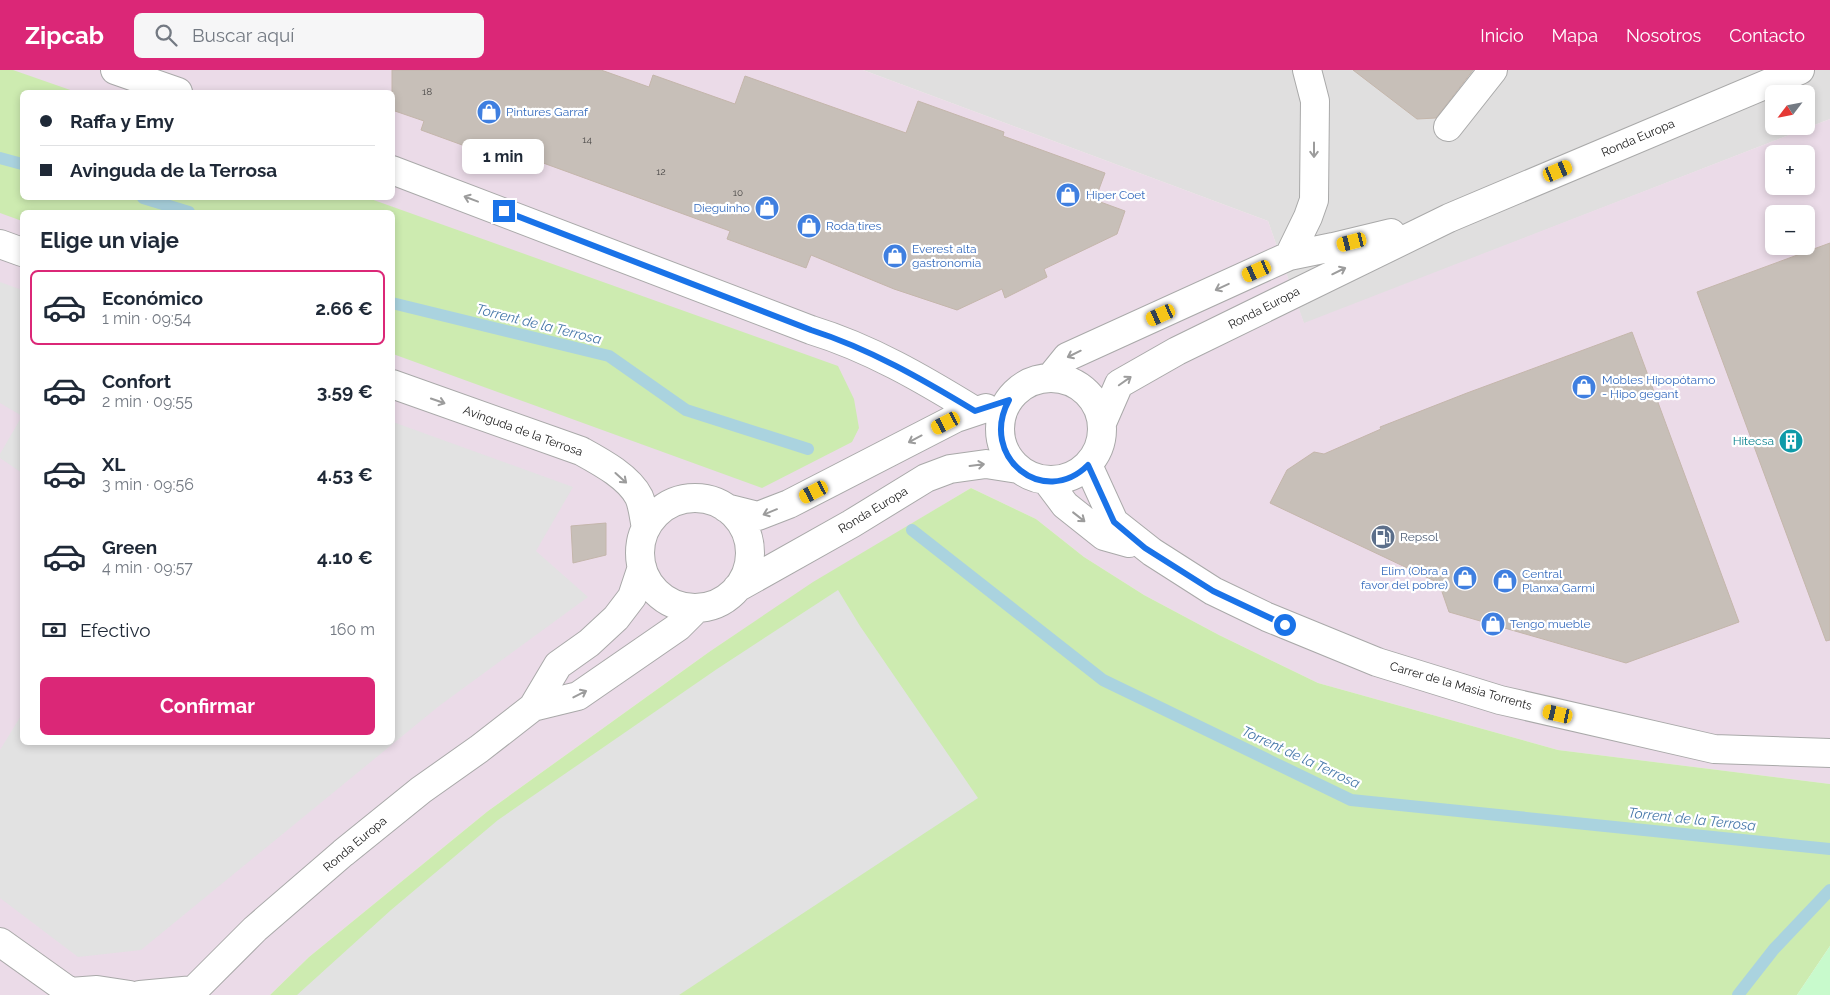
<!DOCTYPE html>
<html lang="es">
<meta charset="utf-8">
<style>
:root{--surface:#fff;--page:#f6f6f7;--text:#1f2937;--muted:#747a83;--line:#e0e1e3;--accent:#db2777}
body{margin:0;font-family:Raleway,sans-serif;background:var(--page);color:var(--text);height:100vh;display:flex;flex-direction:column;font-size:19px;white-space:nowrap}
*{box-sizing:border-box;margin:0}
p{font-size:16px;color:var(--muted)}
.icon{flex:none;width:28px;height:28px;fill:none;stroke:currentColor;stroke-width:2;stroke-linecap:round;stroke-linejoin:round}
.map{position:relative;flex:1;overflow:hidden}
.sheet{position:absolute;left:20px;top:140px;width:375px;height:535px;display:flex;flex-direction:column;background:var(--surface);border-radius:8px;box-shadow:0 2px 8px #0003}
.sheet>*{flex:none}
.top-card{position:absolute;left:20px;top:20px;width:375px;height:110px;border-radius:8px;box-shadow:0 2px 8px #0003;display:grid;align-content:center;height:110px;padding:0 20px;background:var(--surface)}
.needle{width:32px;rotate:238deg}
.controls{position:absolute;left:1765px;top:15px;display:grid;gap:10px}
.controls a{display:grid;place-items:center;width:50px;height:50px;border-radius:8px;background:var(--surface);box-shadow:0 2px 8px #0003;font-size:25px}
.end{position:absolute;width:22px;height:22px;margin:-11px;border:6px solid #1a73e8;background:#fff;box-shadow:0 0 0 2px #fff}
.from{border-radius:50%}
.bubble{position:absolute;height:35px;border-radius:8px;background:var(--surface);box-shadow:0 2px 8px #0003;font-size:16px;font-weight:700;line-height:35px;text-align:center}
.car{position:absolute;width:15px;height:30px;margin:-15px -8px;border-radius:6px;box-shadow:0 0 4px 1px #0007;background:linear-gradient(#f5c518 24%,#345 0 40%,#f5c518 0 76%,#345 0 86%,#f5c518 0)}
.top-card b{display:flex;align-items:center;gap:18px;height:48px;font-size:19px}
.top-card b+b{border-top:1px solid var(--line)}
.top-card i{width:12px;height:12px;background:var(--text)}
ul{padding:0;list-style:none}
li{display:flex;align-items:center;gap:15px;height:75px;margin:0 10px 8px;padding:0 10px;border:2px solid transparent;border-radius:8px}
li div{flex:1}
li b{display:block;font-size:19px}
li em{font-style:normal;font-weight:700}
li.active{border-color:var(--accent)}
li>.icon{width:45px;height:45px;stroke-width:1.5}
h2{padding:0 20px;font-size:22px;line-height:60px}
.pay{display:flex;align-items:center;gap:12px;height:55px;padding:0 20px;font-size:19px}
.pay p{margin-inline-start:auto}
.primary-button{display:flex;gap:10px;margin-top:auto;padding:10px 20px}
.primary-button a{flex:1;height:58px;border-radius:8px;background:var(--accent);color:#fff;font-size:20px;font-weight:700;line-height:58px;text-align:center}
header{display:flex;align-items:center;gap:30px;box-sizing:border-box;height:70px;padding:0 25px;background:var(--accent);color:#fff}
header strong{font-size:24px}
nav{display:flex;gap:28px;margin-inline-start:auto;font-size:18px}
.search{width:350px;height:45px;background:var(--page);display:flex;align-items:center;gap:12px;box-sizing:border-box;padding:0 18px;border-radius:8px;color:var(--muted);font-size:19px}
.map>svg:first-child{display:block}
.residential{fill:#e0dfdf;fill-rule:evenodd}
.industrial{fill:#ebdbe8;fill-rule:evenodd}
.grass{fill:#cdebb0}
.park{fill:#c8facc}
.parking{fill:#e2e2e2}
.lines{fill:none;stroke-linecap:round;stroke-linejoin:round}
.stream{stroke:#aad3df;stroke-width:12}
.building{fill:#c7bfb8;stroke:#c4b6ab}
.minor-casing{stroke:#a9a9a9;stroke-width:30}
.minor{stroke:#fff;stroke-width:28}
.oneway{stroke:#9c9c9c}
.route{stroke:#1a73e8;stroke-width:6}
.labels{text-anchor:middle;stroke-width:4.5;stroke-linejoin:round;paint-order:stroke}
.number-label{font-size:10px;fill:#4b4948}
.shop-label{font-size:12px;fill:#366cbe;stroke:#fff;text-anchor:start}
.street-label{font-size:12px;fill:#222;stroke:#fff}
.culture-label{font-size:12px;fill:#0d838f;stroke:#fff;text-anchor:end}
.service-label{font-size:12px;fill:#4e5e75;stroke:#fff;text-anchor:start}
.water-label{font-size:14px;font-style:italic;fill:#4a7aab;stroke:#fff}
</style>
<header>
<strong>Zipcab</strong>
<div class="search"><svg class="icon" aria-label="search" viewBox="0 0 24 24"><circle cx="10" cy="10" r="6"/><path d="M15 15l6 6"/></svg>Buscar aquí</div>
<nav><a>Inicio</a><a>Mapa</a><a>Nosotros</a><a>Contacto</a></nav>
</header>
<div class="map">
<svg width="1830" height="925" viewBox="0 0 1830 925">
<rect width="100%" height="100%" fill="#f2efe9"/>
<path class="residential" d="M863,0H1830V49L1304,254L1268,151ZM1774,24H1806V56H1774Z"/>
<path class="industrial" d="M0,0H863L1268,151L1304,253L1830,49V714L1558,680L1318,613L1219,565L1144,525L1084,487L1036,449L971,418L813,513L709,582L488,741L309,887L270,925H0ZM22,22H392V128H22ZM1774,84H1806V116H1774ZM22,142H392V672H22ZM1774,144H1806V176H1774Z"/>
<path class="grass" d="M0,0H13L76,22H22V128H368L838,296L854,329L859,358L852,372L762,418L393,284L392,142H22V151L0,143Z
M971,418L1036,449L1084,487L1144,525L1219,565L1318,613L1558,680L1830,714V876L1797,925H270L309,887L488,741L709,582L813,512Z"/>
<path class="park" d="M1830,876V925H1797Z"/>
<path class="parking" d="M0,212L22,220V403L0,388V384L22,346L0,333Z
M393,352L573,417L536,481L588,527L439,636L141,880L78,887L0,828V680L22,644V672H392Z
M838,520L860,556L978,728L679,925H297L391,840L498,750L717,599Z"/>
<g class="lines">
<path class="stream" d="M0,88L22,94
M143,128L189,142
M392,233L609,286L686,340L808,379
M912,460L1103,610L1351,730L1830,779
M1738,925L1774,879L1830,820"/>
</g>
<path class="building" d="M392,0H601L649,17L653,5L735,34L745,6L906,63L918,31L1004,62L1003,66L1105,103L1095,130L1125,141L1117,164L1044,199L1047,207L1005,228L1002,219L957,240L894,219L811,185L806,198L727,169L730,161L480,70L476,80L421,60L424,51L392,40Z
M1353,0H1473L1436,48L1417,49Z
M1830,173V570L1826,571L1697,222Z
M1632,262L1739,552L1626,593L1449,542L1439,513L1270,433L1287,400L1314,382L1324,384L1381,359L1380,357L1467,323Z
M606,453V485L573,493L571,456Z"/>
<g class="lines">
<defs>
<path id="minor" d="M115,0L178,22
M1448,57L1493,0
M392,100L811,260C870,278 923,309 975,341
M0,174L22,182
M1289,186L1308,147L1314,130L1315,31L1307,0
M1000 359a51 51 0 1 1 102 0a51 51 0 1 1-102 0Z
M1050,308L1067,287L1289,186L1333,177L1391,163
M392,314L581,381C601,392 629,407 639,427C643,436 644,449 646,458
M1102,353L1119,314L1177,281L1449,148L1800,0
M1088,395L1114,452L1152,482L1213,521L1267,547L1377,592L1500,630L1714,679L1830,683
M1047,411L1065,435L1104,466L1129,473
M640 483a55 55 0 1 1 110 0a55 55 0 1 1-110 0Z
M726,438L758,446L789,434L956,348L986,338
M737,518L851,454L926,408L950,399L986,394L1018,399
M533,637L578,626L678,557L697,538
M0,872L70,922L97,920L130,925
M140,925L194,920
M189,925L255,859L343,783L421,720L479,679L533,637L558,595L589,573L616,548L632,527L642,497"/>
</defs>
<use href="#minor" class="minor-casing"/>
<use href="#minor" class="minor"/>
</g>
<defs><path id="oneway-shaft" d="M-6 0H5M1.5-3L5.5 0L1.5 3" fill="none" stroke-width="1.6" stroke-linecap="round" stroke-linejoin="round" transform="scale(1.25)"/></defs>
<g class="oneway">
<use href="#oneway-shaft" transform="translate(1314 80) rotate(90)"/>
<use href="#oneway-shaft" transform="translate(471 129) rotate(-159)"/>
<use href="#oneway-shaft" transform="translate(1339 201) rotate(-26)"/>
<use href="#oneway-shaft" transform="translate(1222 217) rotate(155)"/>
<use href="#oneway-shaft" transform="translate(1074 284) rotate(154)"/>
<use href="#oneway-shaft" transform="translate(1125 311) rotate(-35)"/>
<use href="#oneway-shaft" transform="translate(438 331) rotate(19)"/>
<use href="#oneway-shaft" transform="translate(915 369) rotate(152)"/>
<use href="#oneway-shaft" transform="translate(977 395) rotate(-7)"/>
<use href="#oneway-shaft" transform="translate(621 408) rotate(42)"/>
<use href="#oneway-shaft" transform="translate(770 442) rotate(158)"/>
<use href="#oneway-shaft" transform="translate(1079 447) rotate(38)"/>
<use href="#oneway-shaft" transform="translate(580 624) rotate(-27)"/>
</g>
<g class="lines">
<path class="route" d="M504,141L811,260C870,279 922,309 975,341L1009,330C978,387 1044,439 1088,395L1114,452L1145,478L1213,521L1285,555"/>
</g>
<defs>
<symbol id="shop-disc" viewBox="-11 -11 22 22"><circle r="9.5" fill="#3f7fe0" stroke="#fff"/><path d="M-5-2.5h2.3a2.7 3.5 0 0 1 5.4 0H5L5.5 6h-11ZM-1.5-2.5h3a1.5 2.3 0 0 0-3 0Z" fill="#fff"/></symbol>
<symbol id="building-disc" viewBox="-11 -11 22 22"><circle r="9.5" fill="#0f9aa8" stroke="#fff"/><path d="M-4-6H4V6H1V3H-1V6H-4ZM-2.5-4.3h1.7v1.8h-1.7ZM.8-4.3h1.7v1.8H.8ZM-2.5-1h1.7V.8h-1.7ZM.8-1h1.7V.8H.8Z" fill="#fff"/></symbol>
<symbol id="fuel-disc" viewBox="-11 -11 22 22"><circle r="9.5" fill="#5c6f8a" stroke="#fff"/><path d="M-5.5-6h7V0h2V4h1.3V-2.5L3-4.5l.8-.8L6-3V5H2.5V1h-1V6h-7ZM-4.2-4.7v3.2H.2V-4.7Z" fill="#fff"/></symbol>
</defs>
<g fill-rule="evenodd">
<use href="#shop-disc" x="475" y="28" width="28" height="28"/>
<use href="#shop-disc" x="1054" y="111" width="28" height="28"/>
<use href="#shop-disc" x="753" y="124" width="28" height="28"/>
<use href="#shop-disc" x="795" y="142" width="28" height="28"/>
<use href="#shop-disc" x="881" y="172" width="28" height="28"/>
<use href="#shop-disc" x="1570" y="303" width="28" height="28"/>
<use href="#building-disc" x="1777" y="357" width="28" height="28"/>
<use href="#fuel-disc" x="1369" y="453" width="28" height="28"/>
<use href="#shop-disc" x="1451" y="494" width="28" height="28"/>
<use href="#shop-disc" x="1491" y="497" width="28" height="28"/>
<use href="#shop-disc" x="1479" y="540" width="28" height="28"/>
</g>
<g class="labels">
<g class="number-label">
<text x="427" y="25">18</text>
<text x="587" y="73">14</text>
<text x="661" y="105">12</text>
<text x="738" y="126">10</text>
</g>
<g class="shop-label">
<text x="506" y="46">Pintures Garraf</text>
<text x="1086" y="129">Hiper Coet</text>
<text x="750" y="142" text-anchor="end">Dieguinho</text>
<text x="826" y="160">Roda tires</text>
<text x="912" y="183">Everest alta<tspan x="912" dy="14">gastronomia</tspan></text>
<text x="1602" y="314">Mobles Hipopótamo<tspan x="1602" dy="14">- Hipo gegant</tspan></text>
<text x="1448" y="505" text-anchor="end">Elim (Obra a<tspan x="1448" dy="14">favor del pobre)</tspan></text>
<text x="1522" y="508">Central<tspan x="1522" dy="14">Planxa Garmi</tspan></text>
<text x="1510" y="558">Tengo mueble</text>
</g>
<g class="street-label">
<text transform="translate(1638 68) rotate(-23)" y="4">Ronda Europa</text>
<text transform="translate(1264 238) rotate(-27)" y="4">Ronda Europa</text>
<text transform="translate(523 361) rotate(20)" y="4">Avinguda de la Terrosa</text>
<text transform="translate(873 440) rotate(-31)" y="4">Ronda Europa</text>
<text transform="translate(1461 616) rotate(16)" y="4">Carrer de la Masia Torrents</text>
<text transform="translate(355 774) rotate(-40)" y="4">Ronda Europa</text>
</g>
<g class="culture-label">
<text x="1774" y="375">Hitecsa</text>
</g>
<g class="service-label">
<text x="1400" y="471">Repsol</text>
</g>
<g class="water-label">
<text transform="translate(539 254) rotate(14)" y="5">Torrent de la Terrosa</text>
<text transform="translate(1301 687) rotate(25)" y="5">Torrent de la Terrosa</text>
<text transform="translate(1692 749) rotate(6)" y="5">Torrent de la Terrosa</text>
</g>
</g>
</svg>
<div class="controls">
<a><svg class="needle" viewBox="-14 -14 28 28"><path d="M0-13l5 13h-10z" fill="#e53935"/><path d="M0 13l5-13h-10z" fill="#747a83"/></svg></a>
<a>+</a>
<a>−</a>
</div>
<i class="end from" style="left:1285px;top:555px"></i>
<i class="end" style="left:504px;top:141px"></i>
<div class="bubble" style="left:462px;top:69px;width:82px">1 min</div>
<i class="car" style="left:1558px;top:101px;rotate:67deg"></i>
<i class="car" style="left:1352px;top:172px;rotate:256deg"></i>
<i class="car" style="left:1257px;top:201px;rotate:246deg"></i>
<i class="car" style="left:1161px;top:245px;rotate:246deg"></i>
<i class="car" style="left:946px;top:353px;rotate:243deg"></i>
<i class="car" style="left:814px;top:422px;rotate:243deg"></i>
<i class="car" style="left:1558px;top:644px;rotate:283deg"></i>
<div class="top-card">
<b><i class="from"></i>Raffa y Emy</b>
<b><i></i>Avinguda de la Terrosa</b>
</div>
<section class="sheet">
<h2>Elige un viaje</h2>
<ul>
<li class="active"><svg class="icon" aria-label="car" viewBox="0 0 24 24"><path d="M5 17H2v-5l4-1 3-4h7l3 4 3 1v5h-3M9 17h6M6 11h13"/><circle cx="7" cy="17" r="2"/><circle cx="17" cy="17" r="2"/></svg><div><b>Económico</b><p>1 min · 09:54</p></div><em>2.66 €</em></li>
<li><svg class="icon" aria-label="car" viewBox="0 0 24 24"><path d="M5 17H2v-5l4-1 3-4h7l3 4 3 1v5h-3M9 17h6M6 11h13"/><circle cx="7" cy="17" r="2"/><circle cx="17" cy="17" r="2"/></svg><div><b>Confort</b><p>2 min · 09:55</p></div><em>3.59 €</em></li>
<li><svg class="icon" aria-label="car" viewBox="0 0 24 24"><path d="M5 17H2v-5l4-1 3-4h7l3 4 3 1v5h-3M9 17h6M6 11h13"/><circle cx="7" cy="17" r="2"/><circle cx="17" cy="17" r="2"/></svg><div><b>XL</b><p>3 min · 09:56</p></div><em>4.53 €</em></li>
<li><svg class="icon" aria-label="car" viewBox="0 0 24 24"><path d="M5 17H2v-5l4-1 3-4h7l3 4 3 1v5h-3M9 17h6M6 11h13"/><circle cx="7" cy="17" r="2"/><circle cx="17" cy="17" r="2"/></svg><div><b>Green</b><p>4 min · 09:57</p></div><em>4.10 €</em></li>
</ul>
<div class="pay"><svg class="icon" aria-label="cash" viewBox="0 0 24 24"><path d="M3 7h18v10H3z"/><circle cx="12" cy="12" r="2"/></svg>Efectivo<p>160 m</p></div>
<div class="primary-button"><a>Confirmar</a></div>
</section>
</div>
